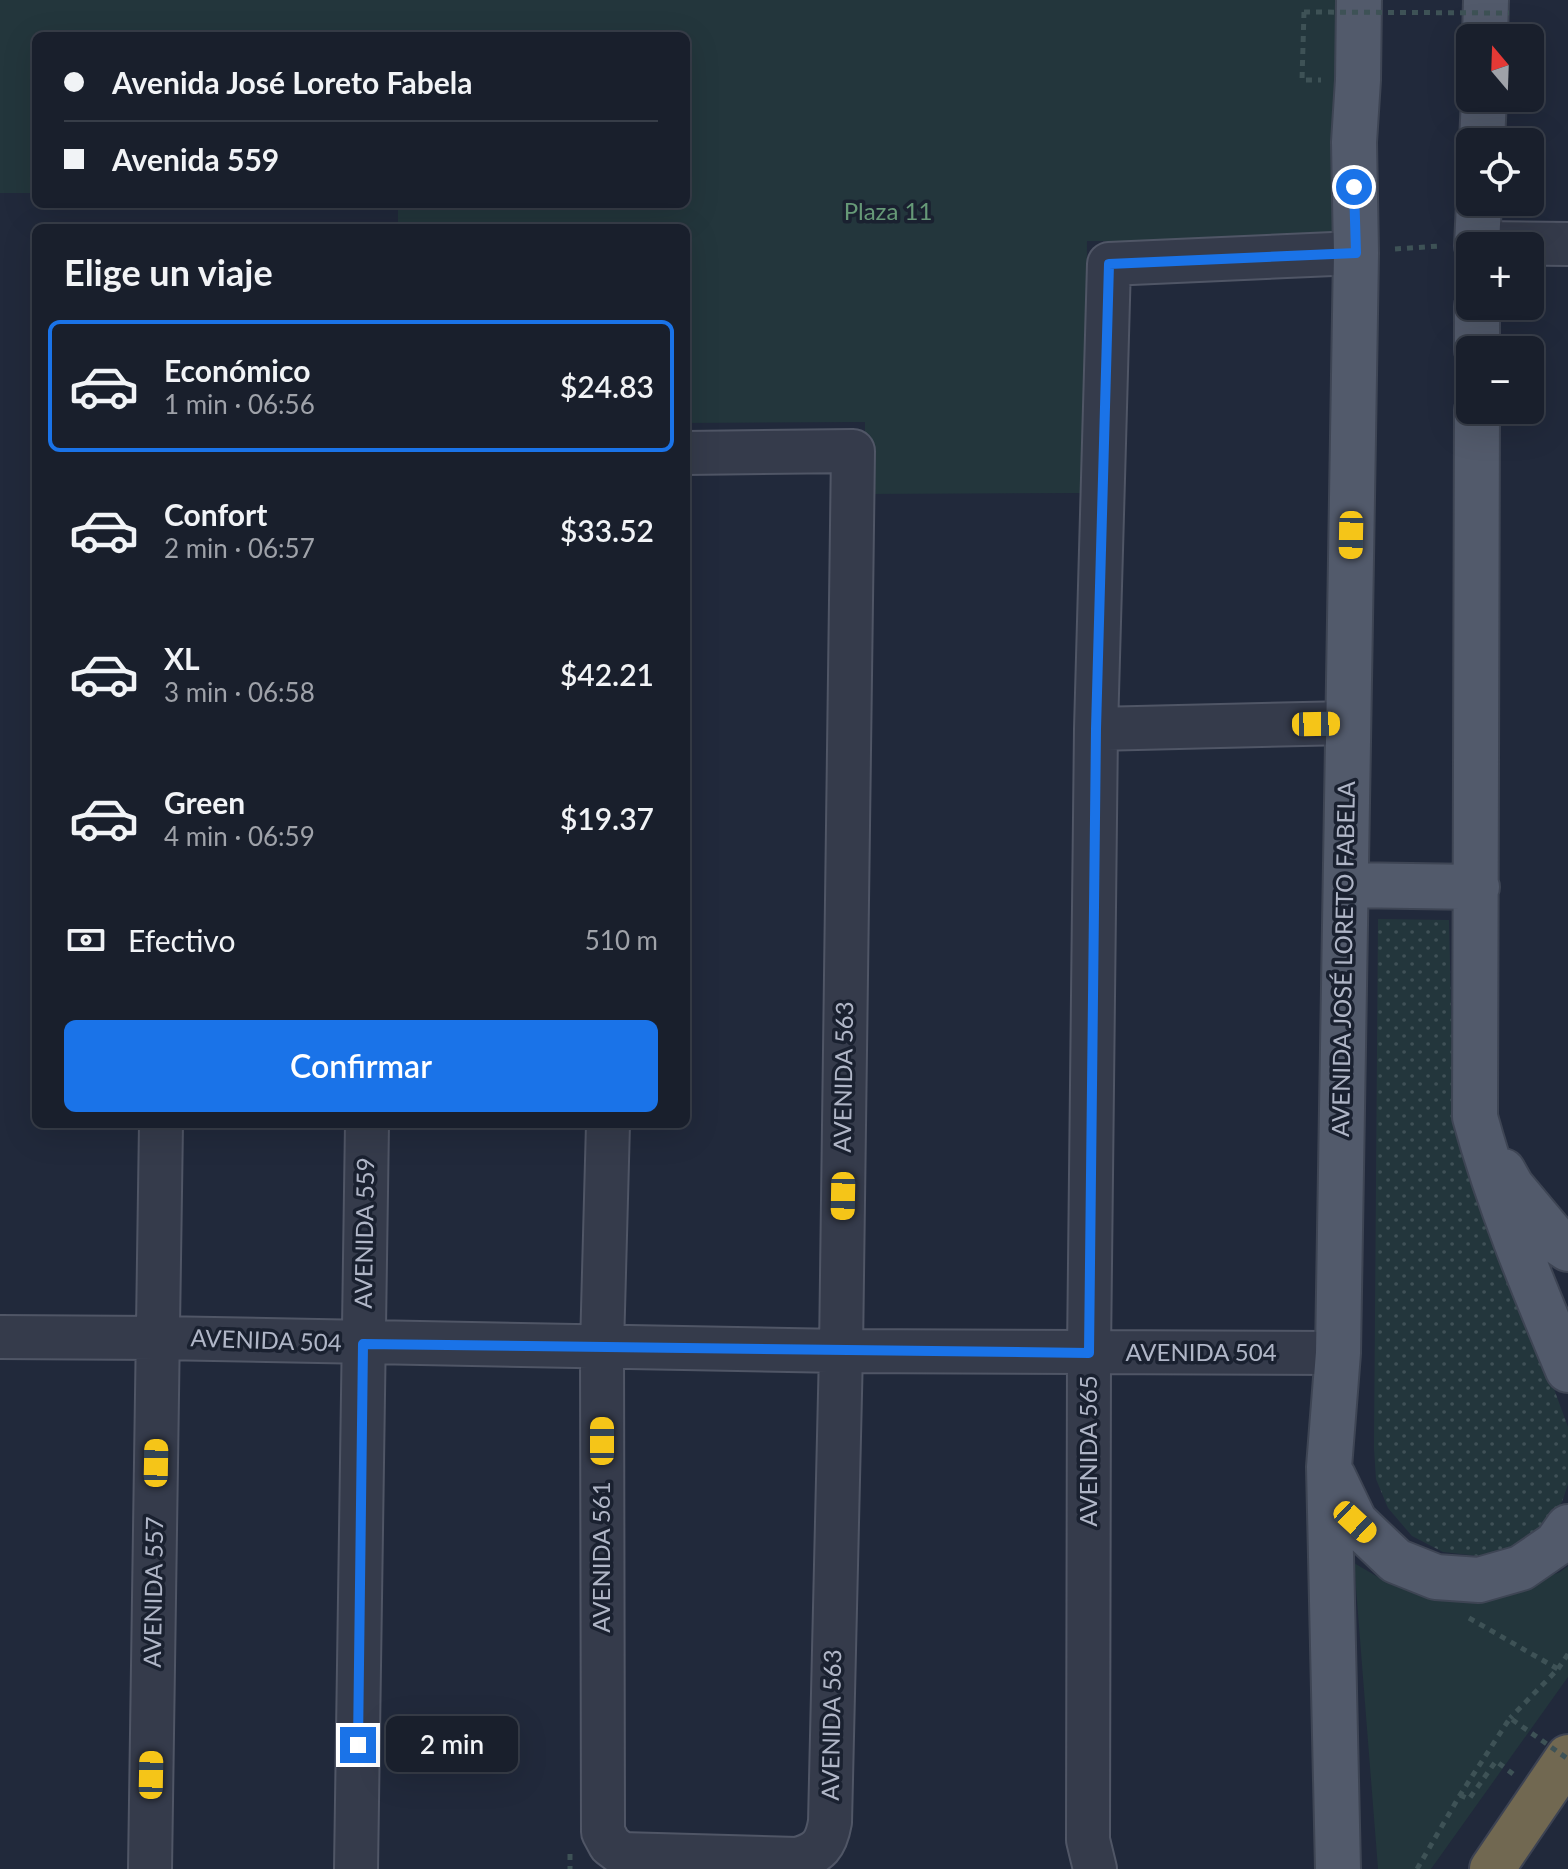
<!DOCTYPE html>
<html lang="es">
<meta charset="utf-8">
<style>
:root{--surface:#191f2c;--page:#222734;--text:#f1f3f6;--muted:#9fa2a9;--line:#373d48;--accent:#1a73e8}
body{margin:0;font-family:Lato,sans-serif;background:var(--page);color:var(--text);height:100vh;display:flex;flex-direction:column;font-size:30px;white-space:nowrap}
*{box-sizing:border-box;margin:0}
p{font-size:26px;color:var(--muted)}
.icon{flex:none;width:44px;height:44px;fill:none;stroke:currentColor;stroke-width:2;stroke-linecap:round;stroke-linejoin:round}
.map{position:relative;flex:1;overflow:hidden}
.drawer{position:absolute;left:32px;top:224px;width:658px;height:904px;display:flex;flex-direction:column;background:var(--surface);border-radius:12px;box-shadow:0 8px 32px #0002,0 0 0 2px var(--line)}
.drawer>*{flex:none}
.top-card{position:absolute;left:32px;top:32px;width:658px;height:176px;border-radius:12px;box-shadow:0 8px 32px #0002,0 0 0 2px var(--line);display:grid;align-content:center;height:176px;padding:0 32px;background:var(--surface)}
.needle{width:52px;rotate:341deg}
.fabs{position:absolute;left:1456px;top:24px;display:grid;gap:16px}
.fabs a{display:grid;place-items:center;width:88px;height:88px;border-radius:12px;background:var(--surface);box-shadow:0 8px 32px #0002,0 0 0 2px var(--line);font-size:40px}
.end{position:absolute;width:36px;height:36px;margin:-18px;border:10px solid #1a73e8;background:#fff;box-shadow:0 0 0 4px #fff}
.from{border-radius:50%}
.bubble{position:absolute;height:56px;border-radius:12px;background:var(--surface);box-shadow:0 8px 32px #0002,0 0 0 2px var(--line);font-size:26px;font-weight:600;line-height:56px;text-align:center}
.car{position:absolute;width:24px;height:48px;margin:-24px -12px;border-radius:10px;box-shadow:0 0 6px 2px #0007;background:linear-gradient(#f5c518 24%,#345 0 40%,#f5c518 0 76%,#345 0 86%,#f5c518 0)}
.top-card b{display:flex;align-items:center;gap:28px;height:76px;font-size:30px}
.top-card b+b{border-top:2px solid var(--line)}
.top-card i{width:20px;height:20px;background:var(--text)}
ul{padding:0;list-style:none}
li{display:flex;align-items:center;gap:24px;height:132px;margin:0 16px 12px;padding:0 16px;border:4px solid transparent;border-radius:12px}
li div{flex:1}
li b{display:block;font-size:30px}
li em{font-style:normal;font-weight:600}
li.active{border-color:var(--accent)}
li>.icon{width:72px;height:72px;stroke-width:1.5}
h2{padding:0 32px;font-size:36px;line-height:96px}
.pay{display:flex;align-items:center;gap:20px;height:88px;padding:0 32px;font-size:30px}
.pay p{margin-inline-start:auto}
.cta{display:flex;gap:16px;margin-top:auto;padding:16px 32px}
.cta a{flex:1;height:92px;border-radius:12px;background:var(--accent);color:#fff;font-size:32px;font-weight:600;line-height:92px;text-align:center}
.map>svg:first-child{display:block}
.grass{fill:url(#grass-dots)}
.park{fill:#23363c}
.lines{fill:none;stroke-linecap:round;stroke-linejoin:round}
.minor-casing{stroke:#505666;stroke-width:46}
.major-casing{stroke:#3e4554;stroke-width:48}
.highway-casing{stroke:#3d4353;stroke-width:48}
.path{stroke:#3e5256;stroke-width:5;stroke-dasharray:6 6;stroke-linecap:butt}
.minor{stroke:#353b4b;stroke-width:42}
.major{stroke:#525a6b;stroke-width:44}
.highway{stroke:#716851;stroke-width:44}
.path-bridge{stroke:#3e5256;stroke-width:5;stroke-dasharray:6 6;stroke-linecap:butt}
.route{stroke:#1a73e8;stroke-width:10}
.labels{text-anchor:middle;stroke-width:7;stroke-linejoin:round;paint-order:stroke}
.park-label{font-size:24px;fill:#697;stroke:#1a2130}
.street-label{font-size:24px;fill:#b0b6c7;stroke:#1a2130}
</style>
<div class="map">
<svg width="1568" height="1869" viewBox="0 0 1568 1869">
<defs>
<pattern id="grass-dots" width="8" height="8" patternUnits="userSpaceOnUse" patternTransform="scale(2)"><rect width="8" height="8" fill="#23363c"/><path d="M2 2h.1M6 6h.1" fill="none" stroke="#405157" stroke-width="1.8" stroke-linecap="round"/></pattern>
</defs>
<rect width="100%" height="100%" fill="#21293b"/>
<path class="grass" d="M1378,919L1449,920L1453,1091L1457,1125L1568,1427V1484L1562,1502L1541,1530L1512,1549L1478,1556L1443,1552L1412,1536L1388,1508L1376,1479L1374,1448Z"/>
<path class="park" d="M0,0H1338L1337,241H1087L1086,493L865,494V422L686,423V228H398V204H686V36H36V193H0Z
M1354,1563L1390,1584L1429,1595L1518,1588L1560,1572L1568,1566V1677L1431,1869H1378Z"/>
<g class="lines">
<defs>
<path id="minor" d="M1477,243L1568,244
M1096,729L1348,723
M608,1124L602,1347L603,1832L610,1845L622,1854L797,1859C819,1853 826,1845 830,1822L841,1351L853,451L686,453
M0,1337L158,1338L841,1351L1338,1353
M150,1869L161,1124
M356,1869L367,1124
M1095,1869L1088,1840L1089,1353L1096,729L1109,264L1356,253"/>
<path id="major" d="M1485,38L1486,0
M1482,142L1484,98
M1477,246L1479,202
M1477,350V306
M1477,410L1475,1117C1499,1205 1533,1286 1568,1370
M1346,885L1477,887
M1503,1171L1512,1187L1559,1243L1568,1249
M1333,1476L1355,1522L1396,1561L1436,1577L1479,1580L1521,1568L1556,1544L1568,1527
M1338,1869L1329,1467L1338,1353L1356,253L1354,142L1358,80L1359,0"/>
<path id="highway" d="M1492,1869L1568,1757"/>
</defs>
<use href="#minor" class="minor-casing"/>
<use href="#major" class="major-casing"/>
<use href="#highway" class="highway-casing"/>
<path class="path" d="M1304,12L1302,80H1321
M1395,249L1440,246
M1469,1618L1558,1669L1510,1718
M1558,1669L1568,1654
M1460,1795L1469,1799L1496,1761L1513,1774
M570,1854V1869"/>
<use href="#minor" class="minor"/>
<use href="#major" class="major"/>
<use href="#highway" class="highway"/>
<path class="path-bridge" d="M1304,12L1509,13
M1417,1869L1460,1795L1510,1718L1568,1759"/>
</g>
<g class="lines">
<path class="route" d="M358,1745L363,1344L1089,1353L1096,729L1109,264L1356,253L1354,187"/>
</g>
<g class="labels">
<g class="park-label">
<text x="888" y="220">Plaza 11</text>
</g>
<g class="street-label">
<text transform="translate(1344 959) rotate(-89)" y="8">AVENIDA JOSÉ LORETO FABELA</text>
<text transform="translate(844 1077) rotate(-89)" y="8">AVENIDA 563</text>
<text transform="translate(365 1233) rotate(-89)" y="8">AVENIDA 559</text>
<text transform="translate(266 1341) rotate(2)" y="8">AVENIDA 504</text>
<text x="1201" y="1361">AVENIDA 504</text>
<text transform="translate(1089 1451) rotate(-90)" y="8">AVENIDA 565</text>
<text transform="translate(602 1557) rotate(-90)" y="8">AVENIDA 561</text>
<text transform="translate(154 1592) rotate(-89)" y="8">AVENIDA 557</text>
<text transform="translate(832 1725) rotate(-89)" y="8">AVENIDA 563</text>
</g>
</g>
</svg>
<div class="fabs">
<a><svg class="needle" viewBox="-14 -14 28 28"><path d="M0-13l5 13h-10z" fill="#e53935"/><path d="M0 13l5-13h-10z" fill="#9fa2a9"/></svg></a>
<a><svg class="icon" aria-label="locate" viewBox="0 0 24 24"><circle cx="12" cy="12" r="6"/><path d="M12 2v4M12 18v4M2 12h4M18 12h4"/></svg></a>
<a>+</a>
<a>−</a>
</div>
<i class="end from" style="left:1354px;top:187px"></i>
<i class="end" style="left:358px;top:1745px"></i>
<div class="bubble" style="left:386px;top:1716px;width:132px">2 min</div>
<i class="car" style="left:1351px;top:535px;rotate:181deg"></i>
<i class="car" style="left:1316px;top:724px;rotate:89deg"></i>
<i class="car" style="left:843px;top:1196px;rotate:181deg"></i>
<i class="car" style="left:602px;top:1441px;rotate:0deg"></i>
<i class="car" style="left:156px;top:1463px;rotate:1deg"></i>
<i class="car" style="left:1355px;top:1522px;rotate:133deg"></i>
<i class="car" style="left:151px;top:1775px;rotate:1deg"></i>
<div class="top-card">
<b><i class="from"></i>Avenida José Loreto Fabela</b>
<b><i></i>Avenida 559</b>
</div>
<section class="drawer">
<h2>Elige un viaje</h2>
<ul>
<li class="active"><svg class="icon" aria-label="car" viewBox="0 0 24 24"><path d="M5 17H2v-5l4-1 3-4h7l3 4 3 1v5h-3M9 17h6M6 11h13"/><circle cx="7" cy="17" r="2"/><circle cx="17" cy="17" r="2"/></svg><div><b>Económico</b><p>1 min · 06:56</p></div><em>$24.83</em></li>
<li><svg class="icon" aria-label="car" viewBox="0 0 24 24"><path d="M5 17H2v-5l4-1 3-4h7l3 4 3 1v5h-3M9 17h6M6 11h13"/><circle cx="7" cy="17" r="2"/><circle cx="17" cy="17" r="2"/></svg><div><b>Confort</b><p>2 min · 06:57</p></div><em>$33.52</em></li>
<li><svg class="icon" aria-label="car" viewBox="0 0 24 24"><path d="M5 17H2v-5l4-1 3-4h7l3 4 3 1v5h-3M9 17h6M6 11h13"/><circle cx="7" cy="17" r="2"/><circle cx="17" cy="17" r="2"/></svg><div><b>XL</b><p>3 min · 06:58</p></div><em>$42.21</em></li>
<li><svg class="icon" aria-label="car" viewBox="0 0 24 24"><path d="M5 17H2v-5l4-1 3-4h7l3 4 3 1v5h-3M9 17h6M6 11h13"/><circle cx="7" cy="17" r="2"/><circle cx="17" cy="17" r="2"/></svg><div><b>Green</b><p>4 min · 06:59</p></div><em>$19.37</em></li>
</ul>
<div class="pay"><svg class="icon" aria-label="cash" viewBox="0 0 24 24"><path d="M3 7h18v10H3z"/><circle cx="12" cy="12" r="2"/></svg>Efectivo<p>510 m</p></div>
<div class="cta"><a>Confirmar</a></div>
</section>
</div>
